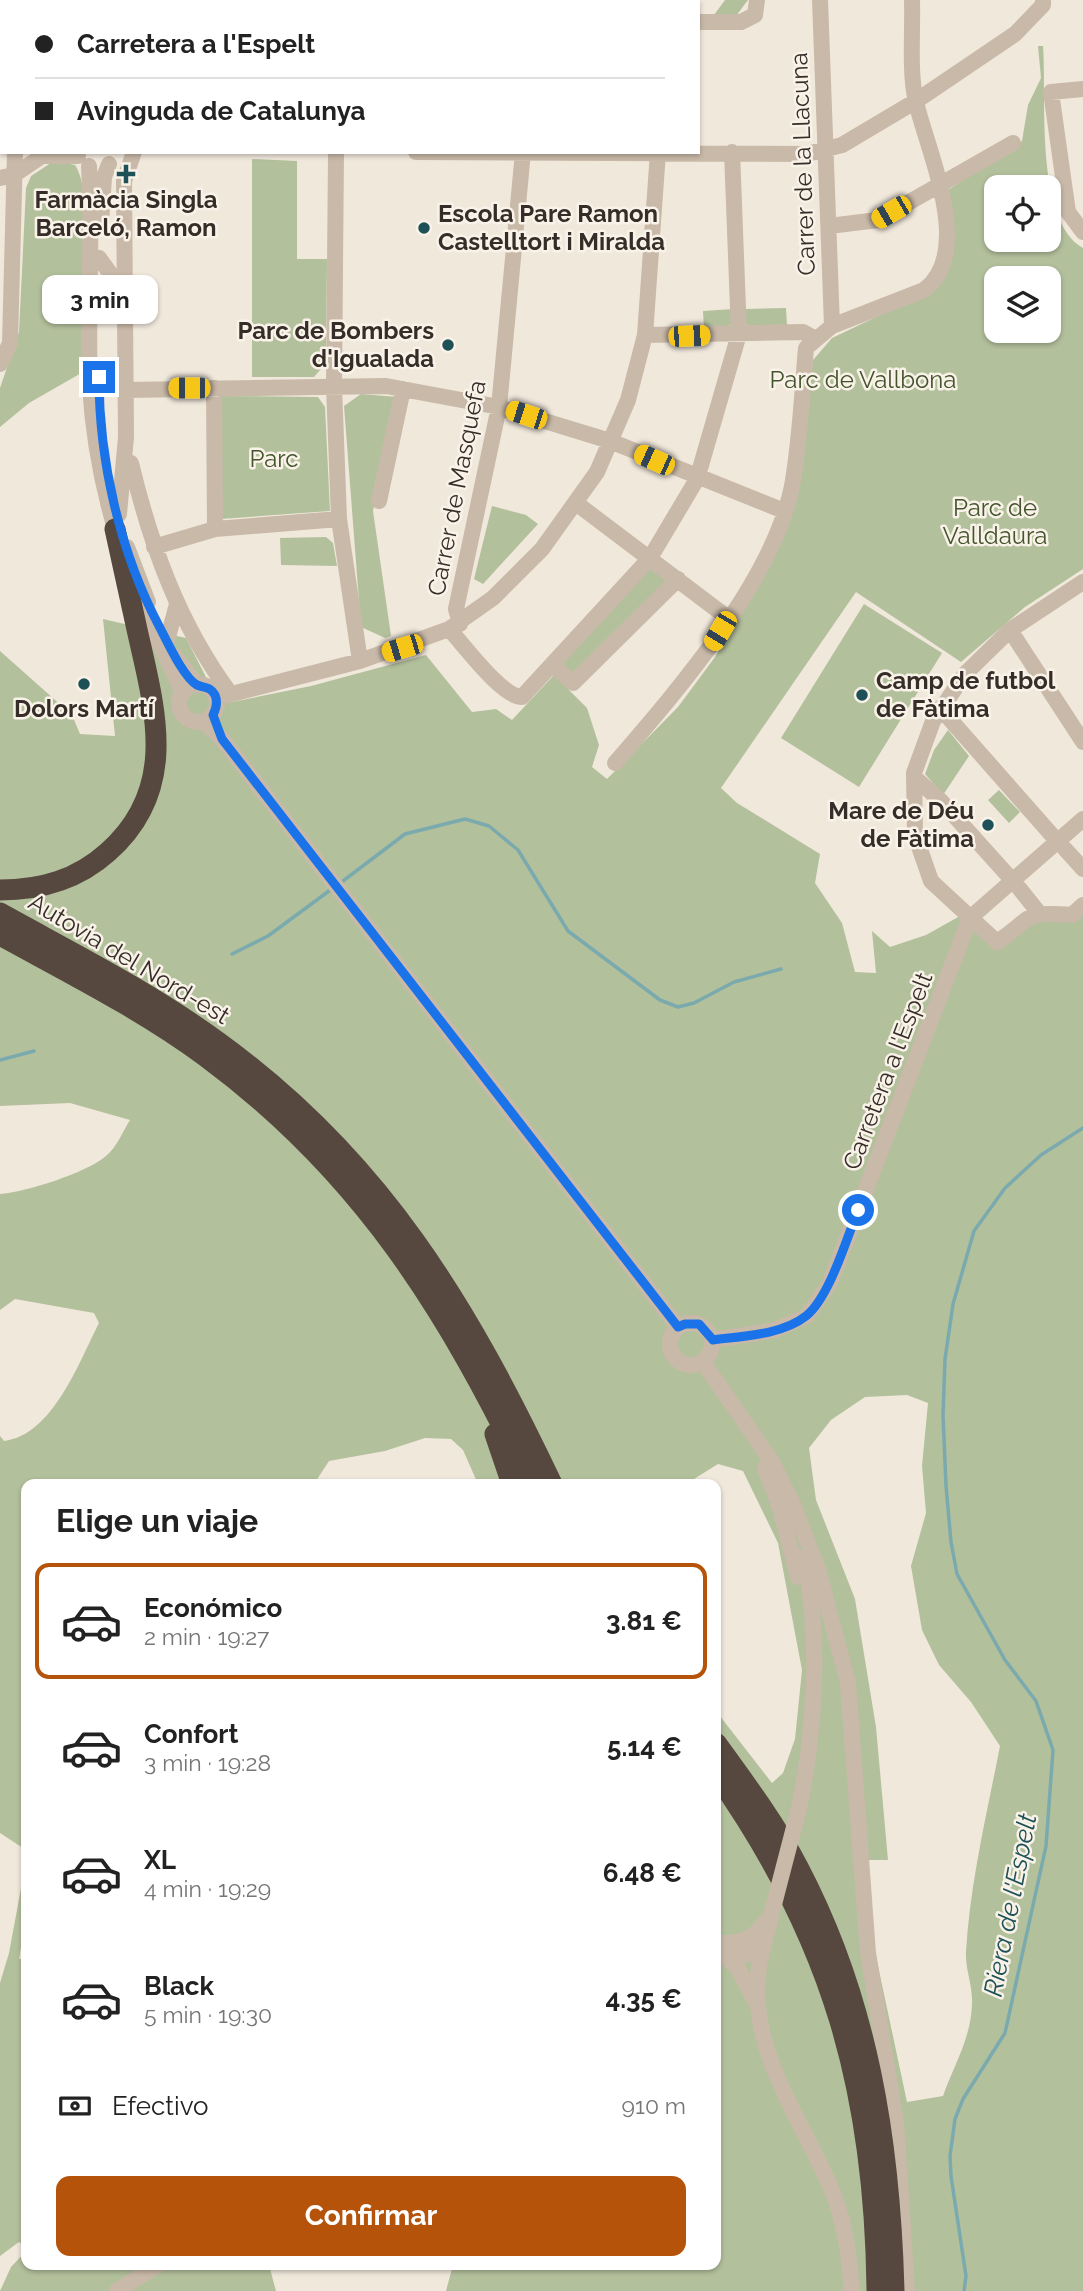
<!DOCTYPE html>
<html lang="es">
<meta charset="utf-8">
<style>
:root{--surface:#fff;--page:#f6f6f6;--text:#222;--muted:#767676;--line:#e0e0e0;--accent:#b45309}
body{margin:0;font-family:Raleway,sans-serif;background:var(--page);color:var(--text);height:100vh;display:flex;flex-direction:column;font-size:26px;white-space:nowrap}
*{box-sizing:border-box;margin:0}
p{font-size:23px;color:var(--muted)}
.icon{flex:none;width:38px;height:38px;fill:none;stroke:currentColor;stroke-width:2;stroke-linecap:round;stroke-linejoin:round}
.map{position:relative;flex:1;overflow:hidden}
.panel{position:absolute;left:21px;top:1479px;width:700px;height:791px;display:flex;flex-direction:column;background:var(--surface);border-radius:14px;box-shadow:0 2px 5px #0004}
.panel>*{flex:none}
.hud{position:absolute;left:0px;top:0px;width:700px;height:154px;box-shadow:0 2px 5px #0004;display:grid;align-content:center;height:154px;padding:0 35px;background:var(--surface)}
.buttons{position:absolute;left:984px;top:175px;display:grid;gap:14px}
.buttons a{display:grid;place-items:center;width:77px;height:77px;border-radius:14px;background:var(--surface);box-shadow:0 2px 5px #0004;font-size:35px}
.end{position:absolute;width:32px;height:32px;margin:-16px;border:9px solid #1a73e8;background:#fff;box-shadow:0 0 0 4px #fff}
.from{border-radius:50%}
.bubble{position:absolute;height:49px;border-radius:14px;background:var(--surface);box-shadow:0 2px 5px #0004;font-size:23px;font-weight:700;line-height:49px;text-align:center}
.car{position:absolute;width:21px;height:42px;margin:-21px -10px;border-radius:9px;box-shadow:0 0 5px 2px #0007;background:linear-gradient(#f5c518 24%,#345 0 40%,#f5c518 0 76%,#345 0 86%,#f5c518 0)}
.hud b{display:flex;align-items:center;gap:24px;height:66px;font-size:26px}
.hud b+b{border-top:2px solid var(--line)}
.hud i{width:18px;height:18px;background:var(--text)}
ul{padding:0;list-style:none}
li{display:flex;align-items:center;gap:21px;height:116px;margin:0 14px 10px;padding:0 21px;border:4px solid transparent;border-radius:14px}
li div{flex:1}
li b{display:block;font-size:26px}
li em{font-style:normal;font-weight:700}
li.selected{border-color:var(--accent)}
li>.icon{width:63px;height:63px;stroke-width:1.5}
h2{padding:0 35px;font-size:32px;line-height:84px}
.pay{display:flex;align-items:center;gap:18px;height:77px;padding:0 35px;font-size:26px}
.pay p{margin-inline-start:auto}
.primary-button{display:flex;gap:14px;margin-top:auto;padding:14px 35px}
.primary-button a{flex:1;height:80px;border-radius:14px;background:var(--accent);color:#fff;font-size:28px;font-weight:700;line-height:80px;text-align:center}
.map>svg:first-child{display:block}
.green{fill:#b3c09c;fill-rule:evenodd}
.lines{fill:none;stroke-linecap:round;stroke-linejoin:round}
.stream{stroke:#7baaae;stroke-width:3.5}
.minor{stroke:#c9b9a8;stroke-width:16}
.highway{stroke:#57483f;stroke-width:21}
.minor-bridge{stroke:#c9b9a8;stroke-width:16}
.route{stroke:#1a73e8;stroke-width:9}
.poi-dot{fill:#1e5157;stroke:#f9f2e8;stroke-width:2.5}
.labels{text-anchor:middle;stroke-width:5;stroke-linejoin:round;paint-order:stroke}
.street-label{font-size:24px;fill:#362d28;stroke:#f9f2e8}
.poi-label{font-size:24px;font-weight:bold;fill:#362d28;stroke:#f9f2e8}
.park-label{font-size:24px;fill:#44542c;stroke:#f9f2e8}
.water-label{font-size:26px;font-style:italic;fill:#1e5157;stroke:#f9f2e8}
</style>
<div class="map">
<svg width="1083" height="2291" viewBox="0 0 1083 2291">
<rect width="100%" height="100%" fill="#f1e8dc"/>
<path class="green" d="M725,0H748L736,16L714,15Z
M1038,46H1043C1047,97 1034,220 1083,248V569L1025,607L961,662L856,592L721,788L737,803L820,854L815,883L842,923L855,972L876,973L872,931L890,947L926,935L960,916L996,950L1033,922H1072L1083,914V2291H446L453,2265L716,2264V1711L772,1783L783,1773L795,1739L802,1670L778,1543L743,1471L718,1464L686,1484H478L463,1450L451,1439L425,1438L385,1451L329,1461L314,1484H26V1850L0,1833V1436L4,1441C53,1435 79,1362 99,1323L94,1313L15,1299L0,1310V1194C26,1192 86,1173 106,1156C117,1147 123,1131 130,1120L70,1103L0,1106V651L72,715L80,734L115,736L103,619L186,638L207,679L213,682L227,703L311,686L426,655L472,712L496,709L512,720L554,675L587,708L599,745L592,767L607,779L678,707L715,657L746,603L794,499L813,360L832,338L933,290L948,190L1022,141L1028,105L1041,78ZM996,187H1048V240H996ZM996,278H1048V331H996ZM907,1395L928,1403L922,1466L926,1513L911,1566L922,1630L939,1665L971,1702L1000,1746C987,1813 970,1883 966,1952C965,1969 973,1986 972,2004C971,2038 954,2065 943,2096L907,2102L874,1947L868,1860H888L876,1727L855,1599L816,1500L809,1448L831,1420L865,1397Z
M252,159L297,161V259H327L326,363L314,377H252Z
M54,161L75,165C96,196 84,329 83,372L29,403L0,427V388L19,332L26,188L31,176Z
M786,308L787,326L752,328L746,324L745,309Z
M733,309V323L727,327L704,329L703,311Z
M361,394L397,397L373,511L391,636L385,638L361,627L344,406Z
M219,396L318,397L325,407L330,511L221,519Z
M492,506L526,515L538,524L483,584L474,579Z
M326,537L333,543L337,566L281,565L280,538Z
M652,566L668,581L573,677L558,663Z
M864,604L942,653L859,787L781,738Z
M948,730L969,756L943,795L925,774L934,750Z
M999,790L1020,812L1009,823L988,800Z
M26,1861V1916L19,1959H26V2247L19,2242L0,2256V1983L9,1953Z
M26,2251V2264L269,2265L276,2291H0L11,2267Z"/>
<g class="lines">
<path class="stream" d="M339,884L405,834L465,819L489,826L518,850L568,931L660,1000L678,1007L694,1003L734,982L781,969
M232,954L268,936L333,888
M0,1060L34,1051
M964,2291L966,2276L951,2176L950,2156L955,2119L963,2099L1005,2033L1046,1846L1053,1750L1036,1701L1005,1660L957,1574L951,1542L946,1486L943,1415L945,1359L953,1304L974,1231L1005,1188L1041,1155L1083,1128"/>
<path class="minor" d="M511,0V2
M650,0V2
M820,0L832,326
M16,2V0
M96,2V0
M128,2V0
M338,2V0
M698,22H741L755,15L757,0
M0,85H2
M1083,89L1051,92L1068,212L1083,232
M336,152L334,386L339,519L360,661
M416,152L807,154L842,145L916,101L1015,34L1043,5V0
M89,166C93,240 87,313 90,386C93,437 103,490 118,539
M0,178L14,175L42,156H78
M101,224L104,177L109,164
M829,226L878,220L1013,143
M99,258L123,291
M645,335L803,332L816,339
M0,364L10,343L15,152
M214,388L215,529
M125,390L386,386L499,407L610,441L784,511
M131,463C151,546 179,624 230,693
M379,501L403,389
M576,503L728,618
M119,514L126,437L124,181L134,152
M127,547L148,602
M154,547L215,529L339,519
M1083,582L1010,630L965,674L933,721L914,773L915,835L931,881L997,942C1035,917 1020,911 1072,915L1083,905
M136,593L183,693
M460,624L456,609L499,407L523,152
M449,629C464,645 502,697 522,697L650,558L697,479L739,334L732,152
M1010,630L1083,742
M167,641L177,604
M175,656L197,685
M552,664L573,683L678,579
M179 703a19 19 0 1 1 38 0a19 19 0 1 1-38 0Z
M216,698L360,661L449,629L493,598L542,549L597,472L628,400L645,335L658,152
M940,708L1058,842
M203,721L222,739L678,1327
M615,763C678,690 773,581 792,486C800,441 802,393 806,348L832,326L924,290C975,252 927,150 916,102C909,73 913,31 912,0
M914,777L941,801L1012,880
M1065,849L1083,869
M1019,888L1039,913
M670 1344a21 21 0 1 1 42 0a21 21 0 1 1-42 0Z
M713,1340L775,1330L807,1316L830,1283L970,918L1083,819
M703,1362L772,1462L792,1502L818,1569L848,1683L868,1953L896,2122L907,2291
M765,1468L780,1508L798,1577
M799,1808C816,1725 820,1640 805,1557
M772,1912C766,1938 757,1963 757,1991C758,2063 803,2123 830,2186C845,2219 849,2255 852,2291
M716,1942C738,1946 754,1939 767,1920
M716,1949L738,1968L754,1999
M721,1949L743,1955L761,1952
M117,2291L159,2264"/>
<path class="highway" d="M0,890C41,890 77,880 108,852C178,790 156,713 138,634C130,599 123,564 115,529
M0,913C74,954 150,992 218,1042C381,1160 468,1307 552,1484
M0,935C69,973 141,1009 205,1056C362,1172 448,1311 531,1484
M495,1434L512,1484
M716,1743C745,1783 775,1823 798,1867C868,2000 890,2142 894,2291
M716,1774C832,1938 875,2091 877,2291"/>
<path class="minor-bridge" d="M772,1912L799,1808"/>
</g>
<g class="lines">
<path class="route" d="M99,377C99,461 120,552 159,626C167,641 183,677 197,685C204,688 210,686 215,695C218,702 216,709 213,715L222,739L678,1327L685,1324H699L713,1340C742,1336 782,1335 806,1316C829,1298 847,1238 858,1210"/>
</g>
<g class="poi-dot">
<path d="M122.5 163.5h7v7h7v7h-7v7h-7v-7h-7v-7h7z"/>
<circle cx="424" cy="228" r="7"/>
<circle cx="448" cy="345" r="7"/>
<circle cx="84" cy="684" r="7"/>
<circle cx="862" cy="695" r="7"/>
<circle cx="988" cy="825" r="7"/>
</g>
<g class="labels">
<g class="street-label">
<text transform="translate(803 164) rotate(-92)" y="8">Carrer de la Llacuna</text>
<text transform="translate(457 488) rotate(-79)" y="8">Carrer de Masquefa</text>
<text transform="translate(129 959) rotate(31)" y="8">Autovia del Nord-est</text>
<text transform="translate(888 1071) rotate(-69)" y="8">Carretera a l'Espelt</text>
</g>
<g class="poi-label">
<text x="126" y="208">Farmàcia Singla<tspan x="126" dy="28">Barceló, Ramon</tspan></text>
<text x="438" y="222" text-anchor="start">Escola Pare Ramon<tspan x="438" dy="28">Castelltort i Miralda</tspan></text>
<text x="434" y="339" text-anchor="end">Parc de Bombers<tspan x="434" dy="28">d'Igualada</tspan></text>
<text x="876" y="689" text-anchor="start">Camp de futbol<tspan x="876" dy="28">de Fàtima</tspan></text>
<text x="84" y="717">Dolors Martí</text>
<text x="974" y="819" text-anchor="end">Mare de Déu<tspan x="974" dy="28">de Fàtima</tspan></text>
</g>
<g class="park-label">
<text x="863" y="388">Parc de Vallbona</text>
<text x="274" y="467">Parc</text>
<text x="995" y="516">Parc de<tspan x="995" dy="28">Valldaura</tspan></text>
</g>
<g class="water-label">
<text transform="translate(1010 1905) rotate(-79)" y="9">Riera de l'Espelt</text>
</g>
</g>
</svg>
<div class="buttons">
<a><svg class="icon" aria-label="locate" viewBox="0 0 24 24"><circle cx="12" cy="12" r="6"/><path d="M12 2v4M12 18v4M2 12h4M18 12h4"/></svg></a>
<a><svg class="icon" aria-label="layers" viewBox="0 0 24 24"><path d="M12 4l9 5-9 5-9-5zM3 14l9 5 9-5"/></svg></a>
</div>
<i class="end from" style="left:858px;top:1210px"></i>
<i class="end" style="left:99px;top:377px"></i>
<div class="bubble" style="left:42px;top:275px;width:116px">3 min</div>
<i class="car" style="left:891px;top:212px;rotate:240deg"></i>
<i class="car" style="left:689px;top:336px;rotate:88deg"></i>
<i class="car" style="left:189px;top:388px;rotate:270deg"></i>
<i class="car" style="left:526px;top:415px;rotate:288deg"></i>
<i class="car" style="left:654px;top:460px;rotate:294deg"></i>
<i class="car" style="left:720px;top:631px;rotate:211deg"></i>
<i class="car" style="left:402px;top:648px;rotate:253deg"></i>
<div class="hud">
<b><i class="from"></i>Carretera a l'Espelt</b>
<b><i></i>Avinguda de Catalunya</b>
</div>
<section class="panel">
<h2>Elige un viaje</h2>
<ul>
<li class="selected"><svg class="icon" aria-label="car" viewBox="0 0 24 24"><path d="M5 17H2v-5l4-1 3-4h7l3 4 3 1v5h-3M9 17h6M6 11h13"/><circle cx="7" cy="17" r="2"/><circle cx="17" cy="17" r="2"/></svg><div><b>Económico</b><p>2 min · 19:27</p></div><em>3.81 €</em></li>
<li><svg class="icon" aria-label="car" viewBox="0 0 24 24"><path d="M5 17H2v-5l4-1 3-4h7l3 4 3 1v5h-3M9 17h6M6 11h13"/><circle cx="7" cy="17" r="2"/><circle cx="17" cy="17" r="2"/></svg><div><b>Confort</b><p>3 min · 19:28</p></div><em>5.14 €</em></li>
<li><svg class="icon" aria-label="car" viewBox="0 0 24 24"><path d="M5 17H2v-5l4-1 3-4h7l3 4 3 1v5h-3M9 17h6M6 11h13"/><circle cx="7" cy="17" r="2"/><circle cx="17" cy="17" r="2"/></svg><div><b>XL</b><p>4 min · 19:29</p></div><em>6.48 €</em></li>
<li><svg class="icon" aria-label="car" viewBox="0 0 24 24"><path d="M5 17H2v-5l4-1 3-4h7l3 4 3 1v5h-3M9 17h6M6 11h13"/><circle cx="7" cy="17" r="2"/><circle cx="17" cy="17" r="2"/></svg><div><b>Black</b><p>5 min · 19:30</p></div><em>4.35 €</em></li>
</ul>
<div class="pay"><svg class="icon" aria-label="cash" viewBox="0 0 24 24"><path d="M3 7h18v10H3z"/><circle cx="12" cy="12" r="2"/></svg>Efectivo<p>910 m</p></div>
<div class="primary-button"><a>Confirmar</a></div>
</section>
</div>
